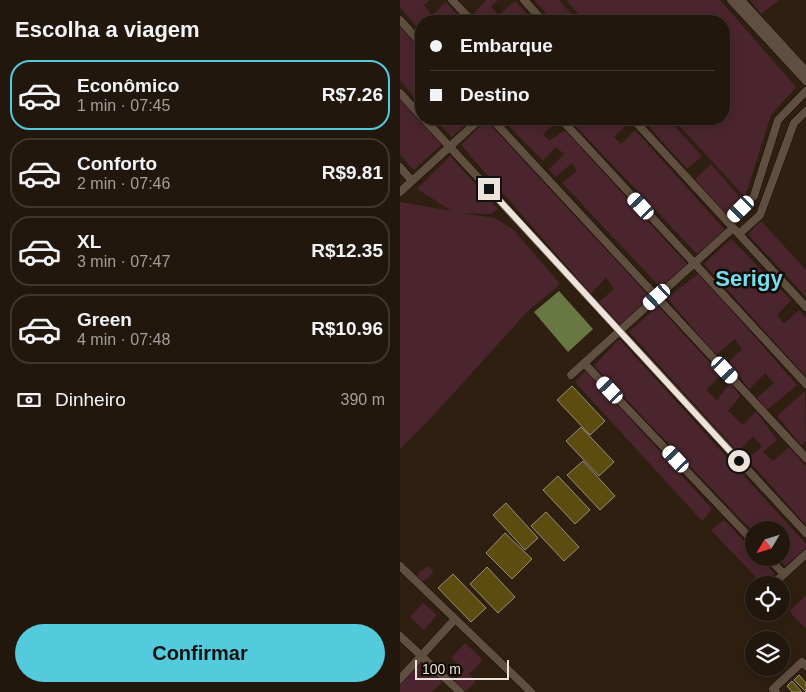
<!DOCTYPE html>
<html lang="pt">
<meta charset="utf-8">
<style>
:root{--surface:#22170d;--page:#2a2016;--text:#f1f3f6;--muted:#a29f9d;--line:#3f362e;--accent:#53cbdc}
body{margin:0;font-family:Arial,sans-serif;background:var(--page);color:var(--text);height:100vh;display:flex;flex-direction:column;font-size:19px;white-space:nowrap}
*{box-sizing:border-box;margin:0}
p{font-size:16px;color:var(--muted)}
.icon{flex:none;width:28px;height:28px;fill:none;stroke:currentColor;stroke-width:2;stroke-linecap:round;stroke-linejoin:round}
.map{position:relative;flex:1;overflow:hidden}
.panel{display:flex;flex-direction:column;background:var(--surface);width:400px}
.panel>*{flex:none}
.hud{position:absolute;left:15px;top:15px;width:315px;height:110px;border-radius:20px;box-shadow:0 2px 12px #0003,0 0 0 1px var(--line);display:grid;align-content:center;height:110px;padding:0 15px;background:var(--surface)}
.needle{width:32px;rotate:232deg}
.buttons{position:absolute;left:345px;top:521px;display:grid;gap:10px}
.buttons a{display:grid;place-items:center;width:45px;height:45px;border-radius:50%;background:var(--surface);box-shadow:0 2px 12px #0003,0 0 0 1px var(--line);font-size:25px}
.scale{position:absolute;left:15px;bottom:12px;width:94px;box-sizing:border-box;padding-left:5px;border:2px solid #ede3da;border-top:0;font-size:14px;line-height:18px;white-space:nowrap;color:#ede3da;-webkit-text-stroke:4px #110a05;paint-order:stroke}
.end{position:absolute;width:22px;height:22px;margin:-11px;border:6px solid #ede3da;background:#111;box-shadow:0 0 0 2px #111}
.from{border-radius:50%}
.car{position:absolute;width:15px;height:30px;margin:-15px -8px;border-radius:6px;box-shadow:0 0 4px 1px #0007;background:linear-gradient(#fff 24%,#345 0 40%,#fff 0 76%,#345 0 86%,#fff 0)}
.hud b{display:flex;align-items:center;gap:18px;height:48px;font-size:19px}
.hud b+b{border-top:1px solid var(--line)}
.hud i{width:12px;height:12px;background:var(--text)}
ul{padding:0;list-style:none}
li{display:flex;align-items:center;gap:15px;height:70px;margin:0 10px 8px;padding:0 5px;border:2px solid var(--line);border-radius:20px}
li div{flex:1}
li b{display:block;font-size:19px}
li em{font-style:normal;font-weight:800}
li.current{border-color:var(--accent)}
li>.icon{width:45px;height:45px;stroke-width:1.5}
h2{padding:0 15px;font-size:22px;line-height:60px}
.pay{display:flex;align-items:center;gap:12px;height:55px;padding:0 15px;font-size:19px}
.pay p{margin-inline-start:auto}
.action{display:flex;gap:10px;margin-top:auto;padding:10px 15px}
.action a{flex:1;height:58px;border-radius:30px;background:var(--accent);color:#111;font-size:20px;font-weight:800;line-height:58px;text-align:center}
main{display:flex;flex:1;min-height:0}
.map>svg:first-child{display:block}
.green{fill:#4b252e}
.water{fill:#697842}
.building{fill:#5d4c0f;stroke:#968f79}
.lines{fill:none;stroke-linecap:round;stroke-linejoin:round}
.minor-casing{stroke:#150800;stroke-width:9}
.minor{stroke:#604f40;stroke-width:8}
.route{stroke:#ede3da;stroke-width:6}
.labels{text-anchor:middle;stroke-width:5;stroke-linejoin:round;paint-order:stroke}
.district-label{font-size:22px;font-weight:bold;fill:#74deee;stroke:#110a05}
</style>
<main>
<section class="panel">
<h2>Escolha a viagem</h2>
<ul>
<li class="current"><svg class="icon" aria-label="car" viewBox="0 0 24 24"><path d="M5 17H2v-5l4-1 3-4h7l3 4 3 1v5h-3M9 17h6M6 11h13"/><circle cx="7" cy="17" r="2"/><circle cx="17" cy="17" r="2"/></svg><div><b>Econômico</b><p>1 min · 07:45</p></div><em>R$7.26</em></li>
<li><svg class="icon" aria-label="car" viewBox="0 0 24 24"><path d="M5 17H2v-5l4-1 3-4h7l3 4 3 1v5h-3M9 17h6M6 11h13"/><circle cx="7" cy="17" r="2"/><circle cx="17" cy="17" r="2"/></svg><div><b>Conforto</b><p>2 min · 07:46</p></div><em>R$9.81</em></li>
<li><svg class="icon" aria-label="car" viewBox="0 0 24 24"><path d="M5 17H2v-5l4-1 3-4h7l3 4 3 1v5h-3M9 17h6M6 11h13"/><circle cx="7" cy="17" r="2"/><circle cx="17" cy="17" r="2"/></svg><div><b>XL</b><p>3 min · 07:47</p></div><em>R$12.35</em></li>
<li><svg class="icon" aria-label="car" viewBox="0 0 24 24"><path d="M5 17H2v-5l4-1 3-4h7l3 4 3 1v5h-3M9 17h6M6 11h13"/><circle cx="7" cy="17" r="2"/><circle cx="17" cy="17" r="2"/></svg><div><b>Green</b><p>4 min · 07:48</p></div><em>R$10.96</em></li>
</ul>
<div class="pay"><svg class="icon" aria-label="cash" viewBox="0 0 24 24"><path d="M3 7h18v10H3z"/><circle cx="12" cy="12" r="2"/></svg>Dinheiro<p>390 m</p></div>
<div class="action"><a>Confirmar</a></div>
</section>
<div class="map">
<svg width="406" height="692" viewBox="0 0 406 692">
<rect width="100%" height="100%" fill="#2e1f11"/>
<path class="green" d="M0,0H30L24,5L32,16L46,2L63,21H21V32L0,7Z
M86,0H98L91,6L98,15L115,1L134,21H82L74,13Z
M134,0H159L177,20L153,21Z
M166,0H320L396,87L371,115L345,197L273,119H324V21H185Z
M350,0H379L361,14Z
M0,24L21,47V105L0,80Z
M0,99L43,143L14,170L0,155Z
M34,119H72L52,137Z
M102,119H155L157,122L143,134L149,141L165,130L287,264L261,288L162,183L177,171L172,163L156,177L149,169L164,154L156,147L143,161Z
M169,119H195L199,126L206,119H224L228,124L214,137L221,144L235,130L325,230L298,255Z
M242,119H268L302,156L287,169Z
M86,120L250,297L221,326L199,302L214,289L206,277L191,294L61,145Z
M50,156L98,209L91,214L63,213L95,218L114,230L160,284L127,312L31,418L0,449V202L52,211L17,189Z
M311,164L343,201L327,216L295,179Z
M361,221L406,270V297L348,234Z
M331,239L391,300L377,315L384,324L399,310L406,318V377L304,264Z
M299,273L397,385L367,410L357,398L374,383L365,373L349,389L329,362L342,349L335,339L316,355L267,298Z
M258,306L321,375L306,390L317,400L331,382L340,397L328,411L343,425L356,411L377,440L363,452L373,461L389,447L406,466V525L347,459L362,447L353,436L338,452L229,332Z
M219,339L406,544V548L385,566L377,558H381V530H354V533L194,366Z
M186,370L312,509L302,521L175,382Z
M405,391L406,441L401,445L377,416Z
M324,520L354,551V558H360L375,574L365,585H363L311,530Z
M29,566L33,570L32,574L22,582L17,577L19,572Z
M406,595V629L389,611Z
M23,603L37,615L24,630L10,617Z
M65,643L83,660L69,674L76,681L65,692L54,682L65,670L51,658Z
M22,656L46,678L32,692H0V679Z"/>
<path class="water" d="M159,291L193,329L168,352L134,312Z"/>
<path class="building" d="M172,386L205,421L190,435L157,400Z
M181,427L214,462L199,476L166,441Z
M183,461L215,496L200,510L167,475Z
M158,476L190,510L175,524L143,490Z
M106,503L138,538L125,550L93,515Z
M146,512L179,547L164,561L131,526Z
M105,533L132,559L112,579L86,553Z
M87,567L115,597L98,613L70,584Z
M53,574L86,608L71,622L38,588Z
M399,675L406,683V692L394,680Z
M392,681L402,692H392L387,686Z"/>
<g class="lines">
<defs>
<path id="minor" d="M52,0L72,21
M124,0L143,21
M331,0L406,81
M341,0L406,71
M0,20L21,43
M0,93L21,116
M24,119L406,533
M92,119L406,458
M161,119L406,384
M233,119L406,307
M0,167L12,181
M0,192L80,119
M328,222L354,196L378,120L406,91
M339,234L360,215L394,123L406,111
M184,363L354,542
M171,375L333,228
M368,558L383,573
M0,566L131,692
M372,585L406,554
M0,636L60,692
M0,679L55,619
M376,692L373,689L402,662L406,666"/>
</defs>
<use href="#minor" class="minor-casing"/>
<use href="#minor" class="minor"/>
</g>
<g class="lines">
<path class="route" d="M89,189L339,461"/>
</g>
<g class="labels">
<g class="district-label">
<text x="349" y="286">Serigy</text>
</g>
</g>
</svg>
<div class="buttons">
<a><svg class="needle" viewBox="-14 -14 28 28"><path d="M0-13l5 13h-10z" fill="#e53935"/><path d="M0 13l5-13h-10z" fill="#a29f9d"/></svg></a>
<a><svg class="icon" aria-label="locate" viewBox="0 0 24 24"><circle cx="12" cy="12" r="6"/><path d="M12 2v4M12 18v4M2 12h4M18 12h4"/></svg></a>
<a><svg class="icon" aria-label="layers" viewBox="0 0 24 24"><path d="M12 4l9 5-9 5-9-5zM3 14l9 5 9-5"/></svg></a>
</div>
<div class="scale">100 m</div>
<i class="end from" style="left:339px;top:461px"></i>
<i class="end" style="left:89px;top:189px"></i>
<i class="car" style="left:241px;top:206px;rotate:317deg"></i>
<i class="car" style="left:341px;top:209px;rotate:225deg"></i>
<i class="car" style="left:257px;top:297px;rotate:228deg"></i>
<i class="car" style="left:325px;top:370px;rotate:137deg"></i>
<i class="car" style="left:210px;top:390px;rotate:317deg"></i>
<i class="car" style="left:276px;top:459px;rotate:317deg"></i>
<div class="hud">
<b><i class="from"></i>Embarque</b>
<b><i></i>Destino</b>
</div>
</div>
</main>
